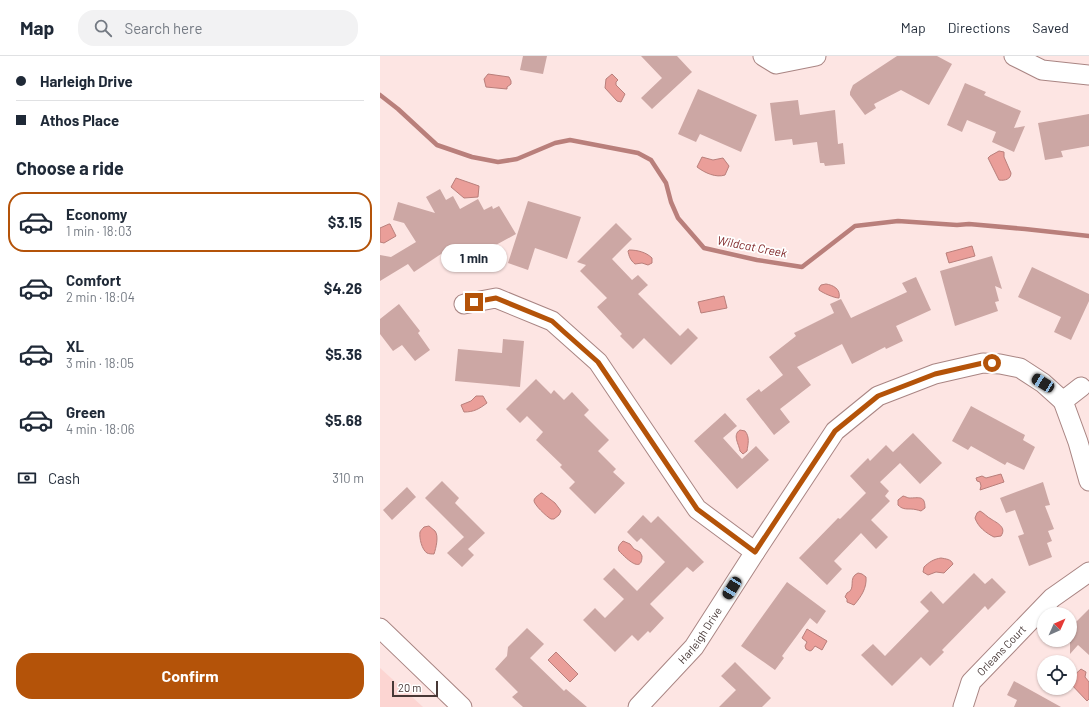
<!DOCTYPE html>
<meta charset="utf-8">
<style>
:root{--surface:#fff;--page:#f2f2f3;--text:#1f2937;--muted:#747a83;--line:#e0e1e3;--accent:#b45309}
body{margin:0;font-family:Barlow,sans-serif;background:var(--page);color:var(--text);height:100vh;display:flex;flex-direction:column;font-size:15px;white-space:nowrap}
*{box-sizing:border-box;margin:0}
p{font-size:13px;color:var(--muted)}
.icon{flex:none;width:22px;height:22px;fill:none;stroke:currentColor;stroke-width:2;stroke-linecap:round;stroke-linejoin:round}
.map{position:relative;flex:1;overflow:hidden}
.details{display:flex;flex-direction:column;background:var(--surface);width:380px}
.details>*{flex:none}
.hud{display:grid;align-content:center;height:88px;padding:0 16px;background:var(--surface)}
.needle{width:26px;rotate:45deg}
.buttons{position:absolute;left:657px;top:551px;display:grid;gap:8px}
.buttons a{display:grid;place-items:center;width:40px;height:40px;border-radius:50%;background:var(--surface);box-shadow:0 1px 3px #0004;font-size:20px}
.scale{position:absolute;left:12px;bottom:10px;width:46px;box-sizing:border-box;padding-left:4px;border:2px solid #473836;border-top:0;font-size:11px;line-height:14px;white-space:nowrap;color:#473836;-webkit-text-stroke:3px #fff;paint-order:stroke}
.end{position:absolute;width:18px;height:18px;margin:-9px;border:5px solid #b45309;background:#fff;box-shadow:0 0 0 2px #fff}
.from{border-radius:50%}
.bubble{position:absolute;height:28px;border-radius:14px;background:var(--surface);box-shadow:0 1px 3px #0004;font-size:13px;font-weight:700;line-height:28px;text-align:center}
.car{position:absolute;width:12px;height:24px;margin:-12px -6px;border-radius:5px;box-shadow:0 0 3px 1px #0007;background:linear-gradient(#222 24%,#8ab4d8 0 40%,#222 0 76%,#8ab4d8 0 86%,#222 0)}
.hud b{display:flex;align-items:center;gap:14px;height:38px;font-size:15px}
.hud b+b{border-top:1px solid var(--line)}
.hud i{width:10px;height:10px;background:var(--text)}
ul{padding:0;list-style:none}
li{display:flex;align-items:center;gap:12px;height:60px;margin:0 8px 6px;padding:0 8px;border:2px solid transparent;border-radius:16px}
li div{flex:1}
li b{display:block;font-size:15px}
li em{font-style:normal;font-weight:700}
li.selected{border-color:var(--accent)}
li>.icon{width:36px;height:36px;stroke-width:1.5}
h2{padding:0 16px;font-size:18px;line-height:48px}
.pay{display:flex;align-items:center;gap:10px;height:44px;padding:0 16px;font-size:15px}
.pay p{margin-inline-start:auto}
.button{display:flex;gap:8px;margin-top:auto;padding:8px 16px}
.button a{flex:1;height:46px;border-radius:16px;background:var(--accent);color:#fff;font-size:16px;font-weight:700;line-height:46px;text-align:center}
header{display:flex;align-items:center;gap:24px;box-sizing:border-box;height:56px;padding:0 20px;background:var(--surface);border-bottom:1px solid var(--line)}
header strong{font-size:19px}
nav{display:flex;gap:22px;margin-inline-start:auto;font-size:14px}
.search{width:280px;height:36px;background:var(--page);display:flex;align-items:center;gap:10px;box-sizing:border-box;padding:0 14px;border-radius:16px;color:var(--muted);font-size:15px}
main{display:flex;flex:1;min-height:0}
.map>svg:first-child{display:block}
.built{fill:#fcd5d2}
.water{fill:#ea9e99;stroke:#b97f7b}
.lines{fill:none;stroke-linecap:round;stroke-linejoin:round}
.stream{stroke:#b97f7b;stroke-width:4.5}
.building{fill:#cca7a4}
.minor-casing{stroke:#a98583;stroke-width:21}
.minor{stroke:#fff;stroke-width:19}
.route{stroke:#b45309;stroke-width:5}
.labels{text-anchor:middle;stroke-width:3.5;stroke-linejoin:round;paint-order:stroke}
.street-label{font-size:11px;fill:#473836;stroke:#fff}
.water-label{font-size:12px;font-style:italic;fill:#802829;stroke:#fff}
</style>
<header>
<strong>Map</strong>
<div class="search"><svg class="icon" aria-label="search" viewBox="0 0 24 24"><circle cx="10" cy="10" r="6"/><path d="M15 15l6 6"/></svg>Search here</div>
<nav><a>Map</a><a>Directions</a><a>Saved</a></nav>
</header>
<main>
<section class="details">
<div class="hud">
<b><i class="from"></i>Harleigh Drive</b>
<b><i></i>Athos Place</b>
</div>
<h2>Choose a ride</h2>
<ul>
<li class="selected"><svg class="icon" aria-label="car" viewBox="0 0 24 24"><path d="M5 17H2v-5l4-1 3-4h7l3 4 3 1v5h-3M9 17h6M6 11h13"/><circle cx="7" cy="17" r="2"/><circle cx="17" cy="17" r="2"/></svg><div><b>Economy</b><p>1 min · 18:03</p></div><em>$3.15</em></li>
<li><svg class="icon" aria-label="car" viewBox="0 0 24 24"><path d="M5 17H2v-5l4-1 3-4h7l3 4 3 1v5h-3M9 17h6M6 11h13"/><circle cx="7" cy="17" r="2"/><circle cx="17" cy="17" r="2"/></svg><div><b>Comfort</b><p>2 min · 18:04</p></div><em>$4.26</em></li>
<li><svg class="icon" aria-label="car" viewBox="0 0 24 24"><path d="M5 17H2v-5l4-1 3-4h7l3 4 3 1v5h-3M9 17h6M6 11h13"/><circle cx="7" cy="17" r="2"/><circle cx="17" cy="17" r="2"/></svg><div><b>XL</b><p>3 min · 18:05</p></div><em>$5.36</em></li>
<li><svg class="icon" aria-label="car" viewBox="0 0 24 24"><path d="M5 17H2v-5l4-1 3-4h7l3 4 3 1v5h-3M9 17h6M6 11h13"/><circle cx="7" cy="17" r="2"/><circle cx="17" cy="17" r="2"/></svg><div><b>Green</b><p>4 min · 18:06</p></div><em>$5.68</em></li>
</ul>
<div class="pay"><svg class="icon" aria-label="cash" viewBox="0 0 24 24"><path d="M3 7h18v10H3z"/><circle cx="12" cy="12" r="2"/></svg>Cash<p>310 m</p></div>
<div class="button"><a>Confirm</a></div>
</section>
<div class="map">
<svg width="709" height="651" viewBox="0 0 709 651">
<rect width="100%" height="100%" fill="#fde5e3"/>
<path class="built" d="M0,612L43,651H0Z"/>
<path class="water" d="M108,18L129,21L131,25V28L127,31V33L106,31L104,23Z
M232,18L238,24L236,26V29L245,38L241,46L237,45L225,32L226,23Z
M619,95L624,96V101L631,117C631,123 625,125 619,124L608,102L610,100Z
M322,101L333,104L343,102L349,110L345,119C336,122 325,117 317,111Z
M76,122L99,130L98,141L84,142L71,131Z
M9,168H10L16,180L4,187L0,186V172Z
M592,190L595,200L569,207L566,197Z
M249,194C257,194 266,196 272,202V207L268,209L262,207L255,208C250,204 249,200 248,195Z
M446,228C453,229 461,233 459,242C454,242 443,237 439,234V232L441,229Z
M344,240L347,252L321,257L318,246Z
M96,340H103L107,347C99,353 94,356 84,356L81,349L91,345Z
M360,374L365,375C370,381 368,388 367,395L363,398L360,395C359,388 352,379 360,374Z
M621,418L624,426L600,434L601,430L600,426L597,425L596,422L602,420L606,422Z
M161,437H162L175,447L181,455L179,459L174,463C173,463 172,463 171,463C167,461 153,448 154,444C155,441 159,439 161,437Z
M523,440C524,440 528,442 529,442C539,442 545,439 545,452L541,455C538,454 534,453 531,453C525,453 522,453 518,449V444Z
M600,455C604,457 607,461 611,463C617,467 627,471 621,480L614,481C606,477 598,471 595,462L597,457Z
M49,470C51,472 53,473 55,475C59,480 56,492 54,498C52,498 49,498 47,497C42,494 39,482 40,476C41,474 42,473 44,471Z
M243,485L250,488L254,493L260,496L262,500C262,519 245,501 239,495C237,491 240,488 243,485Z
M561,502C566,503 571,503 573,508L564,517L556,516L548,519L543,516L544,511C549,506 554,503 561,502Z
M478,517L482,518L486,521C487,532 481,541 474,549L467,546V543L465,541L467,537C477,533 467,522 478,517Z
M427,573L447,585L442,594L435,590L432,594L430,595L426,593L425,590L427,586L422,582Z
M176,596L198,618L190,626L168,604Z
M701,613L706,616L705,621L709,626V643L707,645L690,627V623Z"/>
<g class="lines">
<path class="stream" d="M0,39L18,53L57,89L92,101L118,106L137,103L175,87L190,84L258,97L271,104L286,127L291,146L298,162L324,192L377,204L422,211L475,170L518,165L577,169L589,168L645,173L709,180"/>
</g>
<path class="building" d="M143,0H167L163,18L140,14Z
M261,0H297L312,16L272,53L261,42L282,22Z
M517,0H557L572,8L549,49L521,34L494,48L496,52L485,59L470,39V36L473,29Z
M585,27L606,36L604,39L641,55L634,72L645,70L634,96L612,86L616,76L587,64L582,76L567,69Z
M318,33L377,59L361,96L320,78L316,86L298,78Z
M418,44L420,59L455,54L458,88L463,87L465,108L445,110L444,107H440L437,86L413,89L412,83L395,85L390,47Z
M709,58V90L681,95L683,101L665,104L658,67Z
M60,133L66,144L73,140L80,153L98,143L104,154L112,150L113,153L119,150L136,178L94,201L91,195L79,201L73,190L34,216L28,208L0,225V199L11,201L36,186L24,167L13,164L18,146L55,157L46,141Z
M148,145L201,161L187,203L155,192L148,214L128,207Z
M236,167L252,183L232,203L252,224L258,219L268,229L258,238L300,280L308,272L318,282L291,309L264,282L253,293L240,280L242,278L217,251L227,242L200,215L206,209L197,206Z
M612,200L622,233L615,230L619,245L615,246L618,255L575,270L560,215Z
M652,211L709,238V245L691,284L674,276L681,261L638,241Z
M536,221L551,254L516,270L523,285L506,293L505,291L472,308L462,288L417,311L431,329L400,353L410,366L394,379L366,343L379,333L381,336L403,319L389,301L416,280L414,277L454,257L450,248L461,243L471,262L527,236L522,227Z
M19,248L40,275L38,277L50,294L35,305L22,289L13,295L0,278V263Z
M123,283L144,285L140,331L75,325L78,293L122,297Z
M156,323L171,338L174,334L184,344L192,336L209,354L204,359L229,384L218,395L236,413L233,416L245,427L215,458L189,432L195,426L180,411L182,409L156,384L163,376L147,360L140,367L126,353Z
M591,350L645,379L643,384L655,391L644,414L627,406L625,409L591,390L588,394L572,385Z
M345,357L357,370L343,382L362,403L376,390L389,404L357,433L314,385Z
M533,377L562,407L540,428L520,407L500,426L509,435L505,440L510,445L491,464L508,481L496,493L481,477L454,505L462,513L447,529L419,502L458,462L460,463L486,437L470,420L488,402L490,405L506,389L513,396Z
M62,425L79,442L75,447L105,477L88,493L94,499L82,511L67,497L84,481L45,442Z
M663,426L670,449L665,450L674,473L668,475L672,485L667,487L672,501L649,510L638,480L644,478L635,454L626,457L620,442Z
M27,431L36,441L12,464L3,454Z
M263,459L271,467L278,460L324,506L313,516L307,511L270,548L284,562L270,577L268,575L258,585L252,579L235,596L203,564L215,552L225,562L244,543L223,523L234,512L257,535L285,506L261,482L257,486L247,476Z
M594,517L605,528L612,522L626,536L608,554L605,550L562,594L564,596L550,610L541,601L512,630L481,599L493,588L505,600L549,555L540,546L551,535L563,548Z
M407,526L446,555L437,568L430,562L402,600L404,602L395,614L361,590Z
M709,553V599L698,589L690,598V572Z
M147,572L164,588L150,602L184,635L186,633L207,651H143L132,641L138,636L115,613L127,600L128,591Z
M355,606L391,642L382,651H339L356,634L341,620Z
M634,625L681,651H634L637,644L627,639Z"/>
<g class="lines">
<defs>
<g id="minor">
<path d="M383,0L396,8L436,0"/>
<path d="M634,0L662,14L709,19"/>
<path d="M84,248L116,242L172,265L218,306L317,453L375,496"/>
<path d="M701,331L683,345L698,386L709,425"/>
<path d="M0,572L82,651"/>
<path id="s1" d="M258,651L314,591L375,496L455,375L498,340L555,318L603,307L620,308L640,312L663,327L683,345"/>
<path id="s2" d="M583,651L591,626L672,542L709,516"/>
</g>
</defs>
<use href="#minor" class="minor-casing"/>
<use href="#minor" class="minor"/>
</g>
<g class="lines">
<path class="route" d="M94,246L116,242L172,265L183,275L218,306L317,453L375,496L455,375L498,340L555,318L603,307H612"/>
</g>
<g class="labels">
<g class="street-label">
<text dy="4" stroke="none"><textPath href="#s1" startOffset="95">Harleigh Drive</textPath></text>
<text dy="4" stroke="none"><textPath href="#s2" startOffset="70">Orleans Court</textPath></text>
</g>
<g class="water-label">
<text transform="translate(372 191) rotate(11)" y="4">Wildcat Creek</text>
</g>
</g>
</svg>
<div class="buttons">
<a><svg class="needle" viewBox="-14 -14 28 28"><path d="M0-13l5 13h-10z" fill="#e53935"/><path d="M0 13l5-13h-10z" fill="#747a83"/></svg></a>
<a><svg class="icon" aria-label="locate" viewBox="0 0 24 24"><circle cx="12" cy="12" r="6"/><path d="M12 2v4M12 18v4M2 12h4M18 12h4"/></svg></a>
</div>
<div class="scale">20 m</div>
<i class="end from" style="left:612px;top:307px"></i>
<i class="end" style="left:94px;top:246px"></i>
<div class="bubble" style="left:61px;top:188px;width:66px">1 min</div>
<i class="car" style="left:663px;top:327px;rotate:302deg"></i>
<i class="car" style="left:352px;top:532px;rotate:212deg"></i>
</div>
</main>
